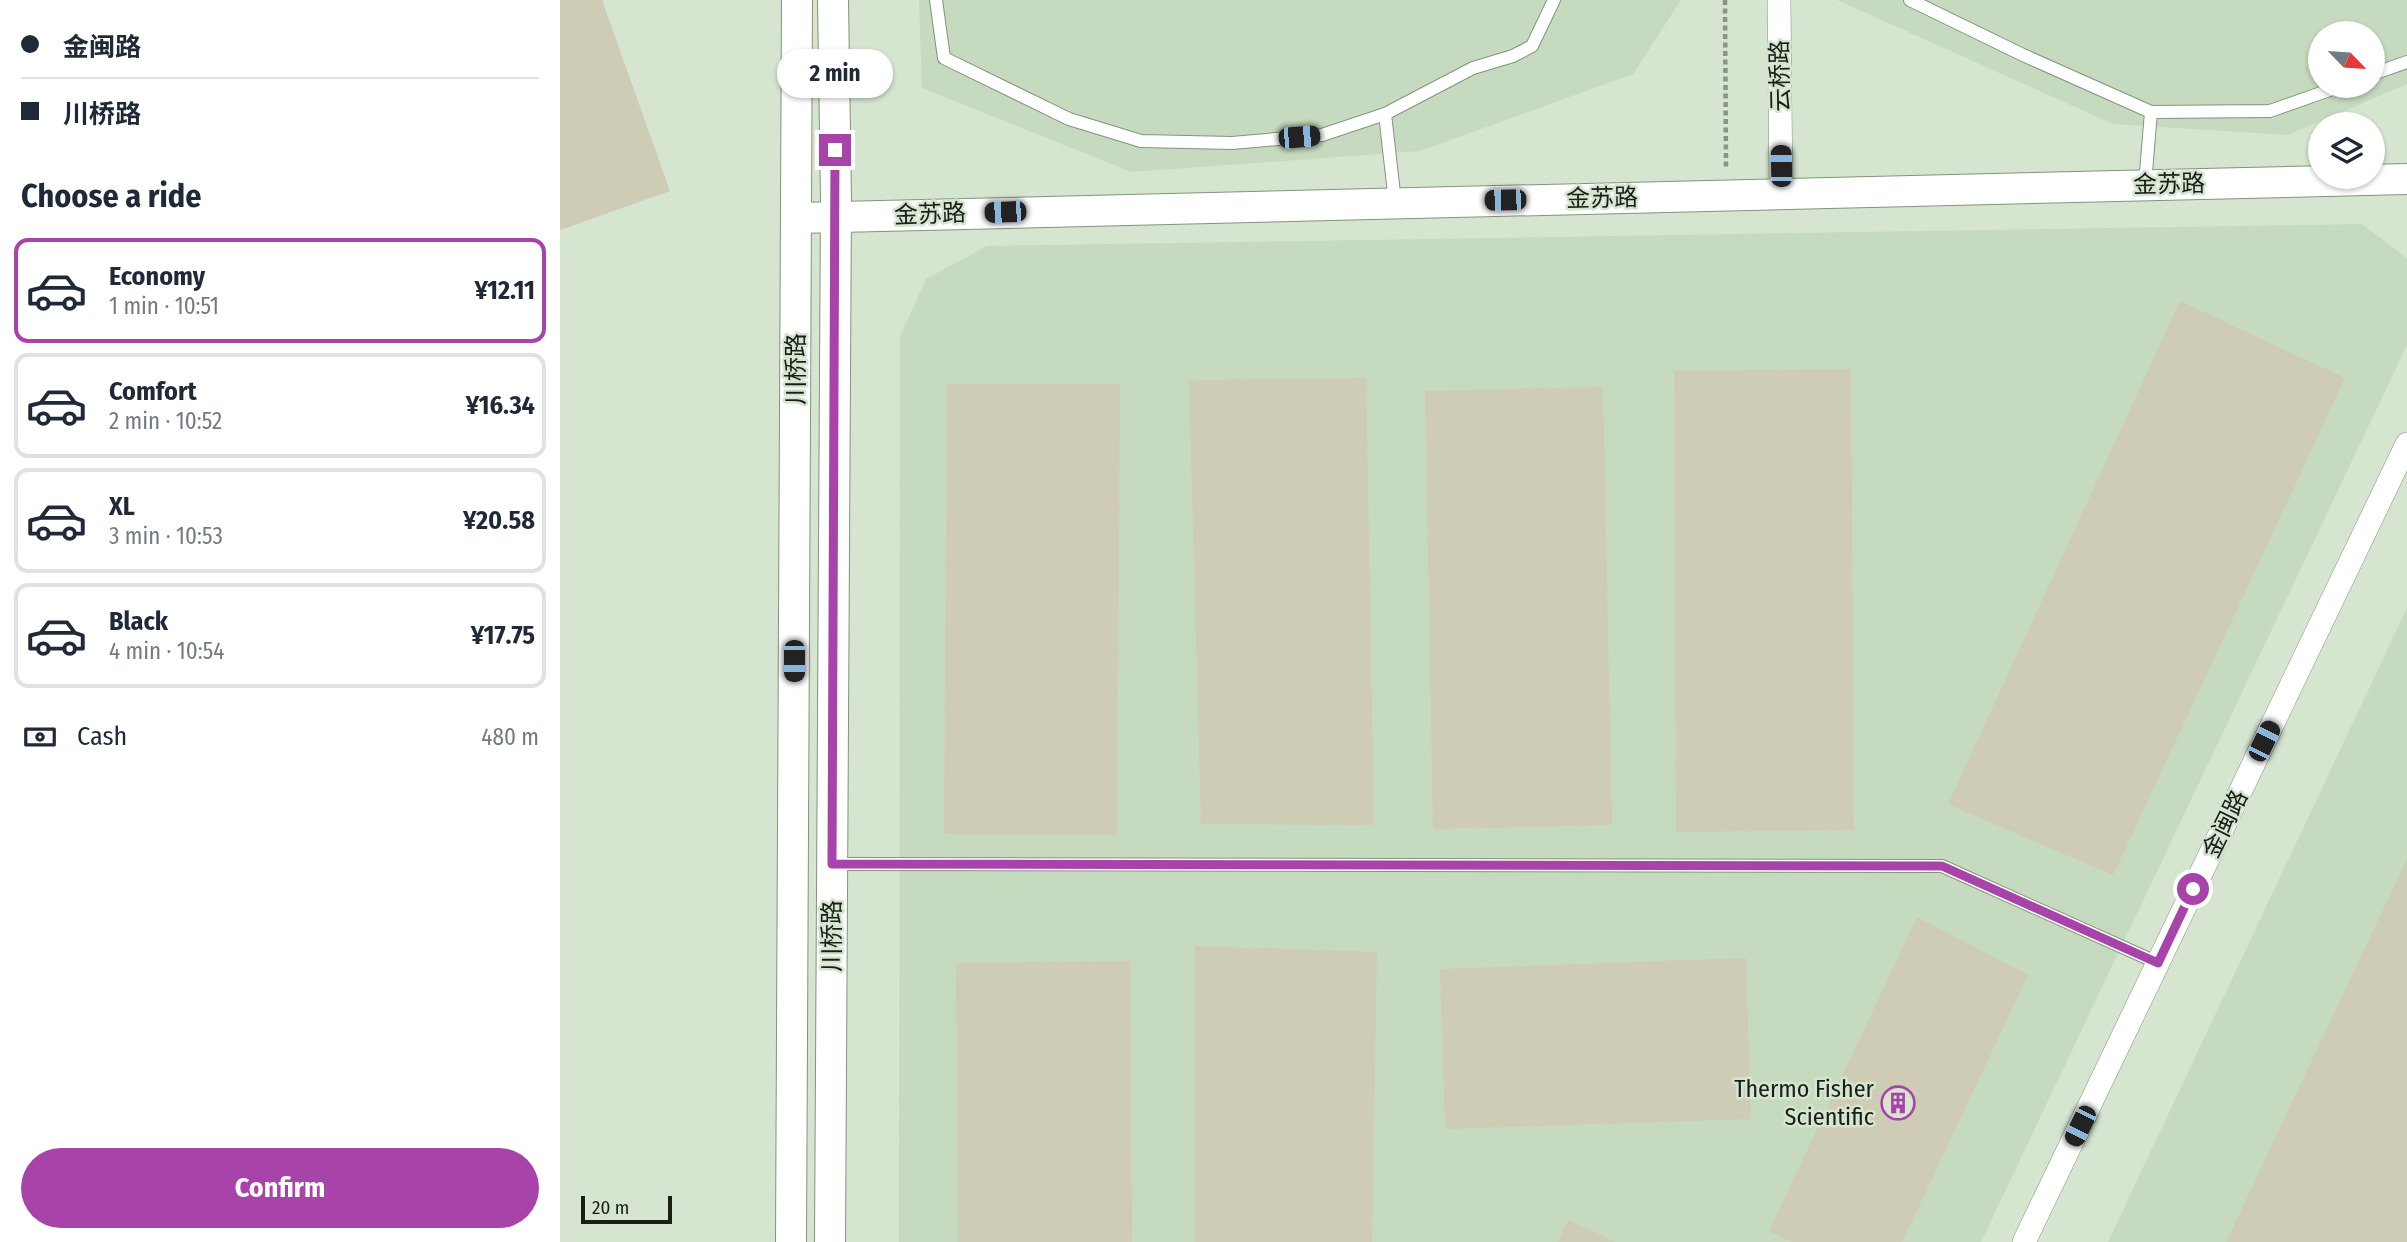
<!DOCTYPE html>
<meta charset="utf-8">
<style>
:root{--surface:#fff;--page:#f2f2f3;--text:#1f2937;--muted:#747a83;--line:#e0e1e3;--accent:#a743a9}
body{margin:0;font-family:"Fira Sans Condensed","Noto Sans SC",sans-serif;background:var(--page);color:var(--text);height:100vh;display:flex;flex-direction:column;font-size:26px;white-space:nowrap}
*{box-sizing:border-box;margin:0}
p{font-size:23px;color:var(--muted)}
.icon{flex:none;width:38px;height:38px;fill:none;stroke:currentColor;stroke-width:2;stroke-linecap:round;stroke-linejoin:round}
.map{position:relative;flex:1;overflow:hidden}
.drawer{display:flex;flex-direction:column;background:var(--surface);width:560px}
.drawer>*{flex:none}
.guide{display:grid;align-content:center;height:154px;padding:0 21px;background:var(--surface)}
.needle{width:46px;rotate:115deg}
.fabs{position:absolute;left:1748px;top:21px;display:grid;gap:14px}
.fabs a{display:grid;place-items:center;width:77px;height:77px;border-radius:50%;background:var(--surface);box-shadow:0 2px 5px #0004;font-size:35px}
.scale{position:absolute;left:21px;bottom:18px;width:91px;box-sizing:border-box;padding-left:7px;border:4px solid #191f17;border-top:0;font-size:19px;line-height:24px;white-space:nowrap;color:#191f17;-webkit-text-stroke:5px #d5e5d0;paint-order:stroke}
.end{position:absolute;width:32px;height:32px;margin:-16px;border:9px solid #a743a9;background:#fff;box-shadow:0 0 0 4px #fff}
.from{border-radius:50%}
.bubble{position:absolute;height:49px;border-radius:24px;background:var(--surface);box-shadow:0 2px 5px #0004;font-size:23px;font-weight:700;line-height:49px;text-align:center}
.car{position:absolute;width:21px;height:42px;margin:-21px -10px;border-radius:9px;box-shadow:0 0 5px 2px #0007;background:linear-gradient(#222 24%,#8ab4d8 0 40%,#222 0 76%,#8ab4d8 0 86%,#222 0)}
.guide b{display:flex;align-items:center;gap:24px;height:66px;font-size:26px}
.guide b+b{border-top:2px solid var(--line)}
.guide i{width:18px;height:18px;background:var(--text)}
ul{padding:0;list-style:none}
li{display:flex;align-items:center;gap:21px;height:105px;margin:0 14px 10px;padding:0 7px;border:4px solid var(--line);border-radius:14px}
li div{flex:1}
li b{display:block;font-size:26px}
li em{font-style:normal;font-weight:700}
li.active{border-color:var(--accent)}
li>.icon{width:63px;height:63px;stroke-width:1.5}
h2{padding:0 21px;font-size:32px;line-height:84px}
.pay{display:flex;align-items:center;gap:18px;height:77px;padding:0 21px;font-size:26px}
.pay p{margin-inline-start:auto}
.cta{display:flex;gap:14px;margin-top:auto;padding:14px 21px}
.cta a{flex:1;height:80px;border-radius:42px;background:var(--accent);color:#fff;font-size:28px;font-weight:700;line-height:80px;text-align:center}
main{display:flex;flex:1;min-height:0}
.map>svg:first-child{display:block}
.built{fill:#c6dabf;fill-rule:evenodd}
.building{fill:#ceccb4}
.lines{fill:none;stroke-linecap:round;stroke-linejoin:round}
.service-casing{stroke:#84937f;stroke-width:14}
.minor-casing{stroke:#84937f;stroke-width:24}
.tertiary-casing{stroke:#84937f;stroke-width:32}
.path{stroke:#899585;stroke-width:4.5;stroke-dasharray:5 3.5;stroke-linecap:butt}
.service{stroke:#fff;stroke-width:12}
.minor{stroke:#fff;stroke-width:23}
.tertiary{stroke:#fff;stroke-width:30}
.route{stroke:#a743a9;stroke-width:9}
.labels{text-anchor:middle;stroke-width:5;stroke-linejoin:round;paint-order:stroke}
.street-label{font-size:24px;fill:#191f17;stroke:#d5e5d0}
.poi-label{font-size:24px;fill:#191f17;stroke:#d5e5d0;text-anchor:end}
</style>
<main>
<section class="drawer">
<div class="guide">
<b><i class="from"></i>金闽路</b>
<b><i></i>川桥路</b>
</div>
<h2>Choose a ride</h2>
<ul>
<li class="active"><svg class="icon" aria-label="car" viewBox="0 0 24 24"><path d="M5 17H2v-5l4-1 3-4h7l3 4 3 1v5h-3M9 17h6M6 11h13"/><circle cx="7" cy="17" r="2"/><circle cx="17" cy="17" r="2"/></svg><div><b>Economy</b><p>1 min · 10:51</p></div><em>¥12.11</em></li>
<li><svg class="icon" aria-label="car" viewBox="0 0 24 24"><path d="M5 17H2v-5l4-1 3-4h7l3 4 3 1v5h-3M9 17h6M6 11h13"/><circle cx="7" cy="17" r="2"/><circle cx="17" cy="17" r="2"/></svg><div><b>Comfort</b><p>2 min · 10:52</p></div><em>¥16.34</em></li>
<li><svg class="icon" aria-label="car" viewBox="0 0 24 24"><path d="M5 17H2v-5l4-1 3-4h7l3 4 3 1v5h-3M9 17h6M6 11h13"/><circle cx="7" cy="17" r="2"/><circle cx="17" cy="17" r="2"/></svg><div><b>XL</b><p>3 min · 10:53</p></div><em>¥20.58</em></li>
<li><svg class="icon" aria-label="car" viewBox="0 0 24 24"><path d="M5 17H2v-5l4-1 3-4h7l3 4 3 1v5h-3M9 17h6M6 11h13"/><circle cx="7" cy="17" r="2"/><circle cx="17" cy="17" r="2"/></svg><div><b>Black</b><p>4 min · 10:54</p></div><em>¥17.75</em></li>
</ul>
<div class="pay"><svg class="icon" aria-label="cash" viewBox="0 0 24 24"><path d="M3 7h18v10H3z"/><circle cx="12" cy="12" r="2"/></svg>Cash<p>480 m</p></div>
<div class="cta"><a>Confirm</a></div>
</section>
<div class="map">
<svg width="1847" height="1242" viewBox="0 0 1847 1242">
<rect width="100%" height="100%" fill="#d5e5d0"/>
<path class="built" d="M359,0H1121L1073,74L860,151L571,172L362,88Z
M1277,0H1847V84L1728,135L1553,124ZM1760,33H1813V86H1760Z
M1802,224L1847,258V345L1421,1242H339L340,337L366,279L427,246Z
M1847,608V1242H1548Z"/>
<path class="building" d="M0,0H42L110,191L0,230Z
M1620,301L1785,378L1553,875L1388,804Z
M1291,369L1294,830L1116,832L1114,371Z
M806,378L814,825L641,824L629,380Z
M387,384H560L557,835L384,834Z
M1043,387L1052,825L873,829L865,391Z
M1847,859V1242H1666Z
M1357,917L1468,975L1342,1242H1232L1209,1231Z
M635,946L817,952L812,1242H635Z
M1186,958L1191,1119L885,1129L880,969Z
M570,961L572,1242H398L396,963Z
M1008,1220L1056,1242H998Z"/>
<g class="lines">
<defs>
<path id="service" d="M376,0L384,58L509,119L581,141L672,143L762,135L825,114L913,68L953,56L972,46L994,0
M1350,0L1463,55L1591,112L1710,111L1781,86
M1813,74L1847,62
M825,114L835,202
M1585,184L1591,112
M273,864L1382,866L1598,963"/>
<path id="minor" d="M1219,0L1221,194
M1464,1242L1847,444"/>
<path id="tertiary" d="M237,218L1847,179
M231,1242L237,0
M270,1242L276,200L273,0"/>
</defs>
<use href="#service" class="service-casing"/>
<use href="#minor" class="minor-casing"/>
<use href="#tertiary" class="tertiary-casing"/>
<path class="path" d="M1165,0L1166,167"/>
<use href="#service" class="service"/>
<use href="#minor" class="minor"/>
<use href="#tertiary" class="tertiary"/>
</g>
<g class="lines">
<path class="route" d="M275,150L272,864L1382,866L1598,963L1633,889"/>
</g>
<defs>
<symbol id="building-ring" viewBox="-11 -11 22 22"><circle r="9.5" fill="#d5e5d0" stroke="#a743a9" stroke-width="1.5"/><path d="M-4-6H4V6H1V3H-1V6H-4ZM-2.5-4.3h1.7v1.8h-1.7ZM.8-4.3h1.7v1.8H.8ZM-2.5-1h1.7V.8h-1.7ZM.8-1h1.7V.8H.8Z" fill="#a743a9"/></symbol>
</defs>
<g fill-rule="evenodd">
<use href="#building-ring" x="1319" y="1084" width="38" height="38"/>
</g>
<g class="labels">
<g class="street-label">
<text transform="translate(1220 76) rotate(-91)" y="8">云桥路</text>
<text transform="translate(1609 184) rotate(-1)" y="8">金苏路</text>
<text transform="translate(1042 198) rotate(-1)" y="8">金苏路</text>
<text transform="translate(370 214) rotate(-2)" y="8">金苏路</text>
<text transform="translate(236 369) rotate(-90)" y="8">川桥路</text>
<text transform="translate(1665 824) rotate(-64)" y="8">金闽路</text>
<text transform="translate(272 936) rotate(-90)" y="8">川桥路</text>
</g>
<g class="poi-label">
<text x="1314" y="1097">Thermo Fisher<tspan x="1314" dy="28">Scientific</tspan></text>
</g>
</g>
</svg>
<div class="fabs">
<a><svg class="needle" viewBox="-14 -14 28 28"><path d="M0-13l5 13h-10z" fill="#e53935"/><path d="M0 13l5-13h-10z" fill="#747a83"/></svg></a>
<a><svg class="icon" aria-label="layers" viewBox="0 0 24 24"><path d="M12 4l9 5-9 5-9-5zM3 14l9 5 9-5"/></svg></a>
</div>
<div class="scale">20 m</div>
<i class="end from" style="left:1633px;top:889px"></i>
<i class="end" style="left:275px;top:150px"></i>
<div class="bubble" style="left:217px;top:49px;width:116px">2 min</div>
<i class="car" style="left:739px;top:137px;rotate:85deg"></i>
<i class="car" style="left:1221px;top:166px;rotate:359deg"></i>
<i class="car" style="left:945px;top:200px;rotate:269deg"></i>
<i class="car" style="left:445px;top:212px;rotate:268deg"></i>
<i class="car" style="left:234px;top:661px;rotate:180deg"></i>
<i class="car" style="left:1704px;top:741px;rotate:26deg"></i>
<i class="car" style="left:1520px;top:1126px;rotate:206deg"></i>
</div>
</main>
